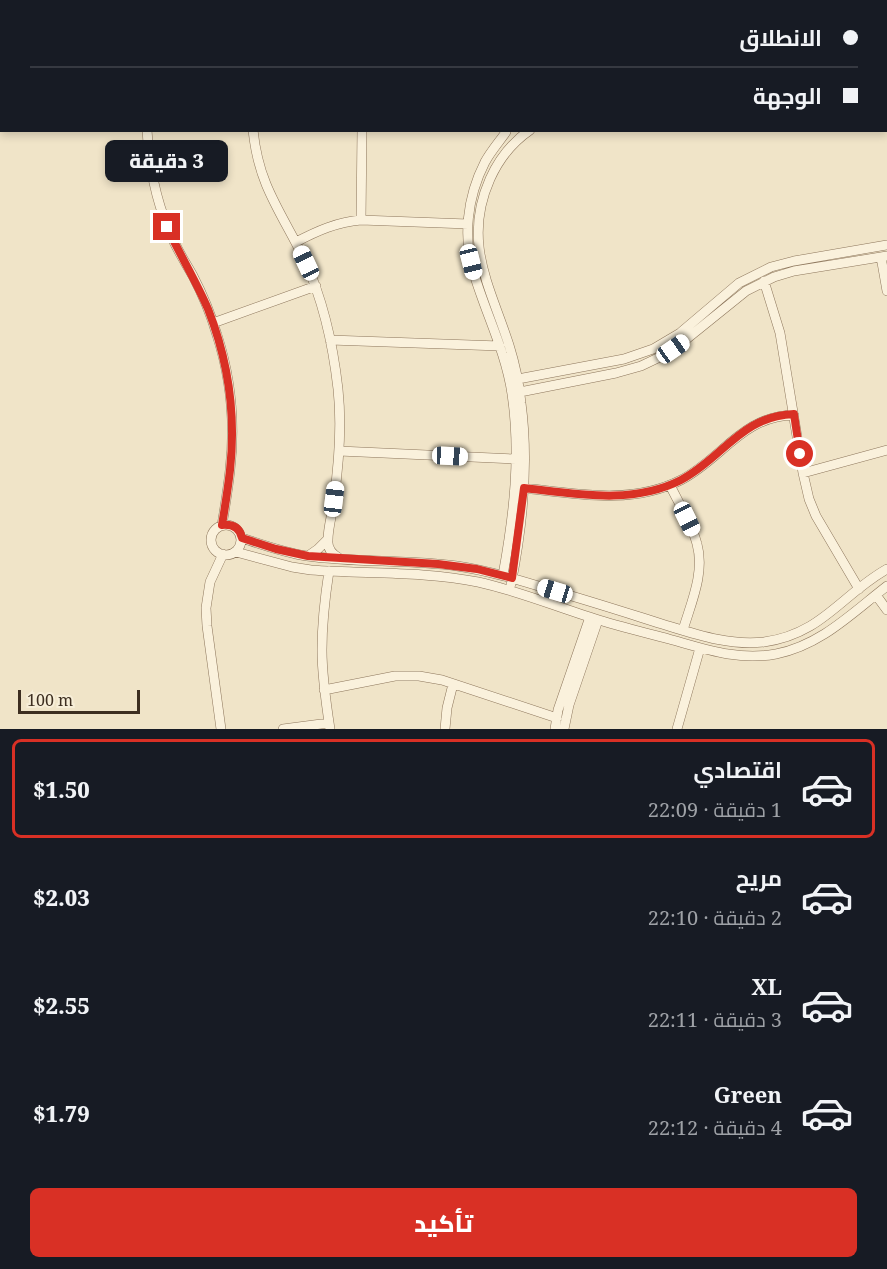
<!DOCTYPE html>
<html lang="ar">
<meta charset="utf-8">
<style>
:root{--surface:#171b24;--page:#242831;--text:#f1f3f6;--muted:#9ea1a6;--line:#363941;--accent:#d93025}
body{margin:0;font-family:"Noto Serif",Cairo,serif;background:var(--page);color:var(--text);direction:rtl;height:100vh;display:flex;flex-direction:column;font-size:22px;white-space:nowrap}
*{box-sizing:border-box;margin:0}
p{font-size:20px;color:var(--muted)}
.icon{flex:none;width:33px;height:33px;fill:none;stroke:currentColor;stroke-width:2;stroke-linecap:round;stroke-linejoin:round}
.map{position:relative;height:729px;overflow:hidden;direction:ltr}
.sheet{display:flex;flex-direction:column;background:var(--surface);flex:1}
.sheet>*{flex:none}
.guide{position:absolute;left:0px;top:0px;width:888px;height:132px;box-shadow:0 3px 9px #0003;direction:rtl;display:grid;align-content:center;height:132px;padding:0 30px;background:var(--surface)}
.scale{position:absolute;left:18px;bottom:15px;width:122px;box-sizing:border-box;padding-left:6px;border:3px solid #3d2e20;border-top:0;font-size:16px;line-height:21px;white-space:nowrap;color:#3d2e20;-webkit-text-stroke:4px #f7eed8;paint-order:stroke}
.end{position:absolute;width:27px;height:27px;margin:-14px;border:8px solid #d93025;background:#fff;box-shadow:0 0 0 3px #fff}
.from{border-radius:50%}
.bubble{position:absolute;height:42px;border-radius:9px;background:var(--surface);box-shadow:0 3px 9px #0003;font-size:20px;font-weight:800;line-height:42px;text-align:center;direction:rtl}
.car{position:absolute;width:18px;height:36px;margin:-18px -9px;border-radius:8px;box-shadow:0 0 4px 2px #0007;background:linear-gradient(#fff 24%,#345 0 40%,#fff 0 76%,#345 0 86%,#fff 0)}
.guide b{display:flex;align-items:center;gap:21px;height:57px;font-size:22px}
.guide b+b{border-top:2px solid var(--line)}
.guide i{width:15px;height:15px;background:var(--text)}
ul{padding:10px 0 0;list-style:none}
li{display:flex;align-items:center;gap:18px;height:99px;margin:0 12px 9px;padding:0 18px;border:3px solid transparent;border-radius:9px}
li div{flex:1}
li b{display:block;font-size:22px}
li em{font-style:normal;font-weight:800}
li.current{border-color:var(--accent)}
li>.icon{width:54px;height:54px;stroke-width:1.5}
.primary-button{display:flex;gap:12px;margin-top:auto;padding:12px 30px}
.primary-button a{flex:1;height:69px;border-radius:9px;background:var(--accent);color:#fff;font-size:24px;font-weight:800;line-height:69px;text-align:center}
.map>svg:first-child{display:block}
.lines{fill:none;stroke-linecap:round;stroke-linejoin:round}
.street-casing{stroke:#8d765c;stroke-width:10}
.street{stroke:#faf1dc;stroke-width:9}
.route{stroke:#d93025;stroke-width:8}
</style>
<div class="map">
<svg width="887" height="729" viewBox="0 0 887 729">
<rect width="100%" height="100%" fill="#f0e4c8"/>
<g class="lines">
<defs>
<path id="street" d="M325,0L327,2
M452,0L453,2
M165,2L166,0
M280,2L281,0
M886,90H887
M147,130C149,164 155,197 168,228C174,245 184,260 193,276C203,295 211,315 217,335C231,378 235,426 230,470C228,489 225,507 222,525
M253,130C255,149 259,167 266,184C277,211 293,235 305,261C324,302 333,345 338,389C342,426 339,463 334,499C333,512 328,526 328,540C327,548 332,554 339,558
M361,220L362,130
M296,242C317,231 337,222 361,220L468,224
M881,257L887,291
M764,281L780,333L803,473L809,499L816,516L859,589
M213,323L316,286
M330,340L500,346
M518,379L624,359L653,349L680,333L739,283L771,267L794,261L887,245
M520,392L616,373L641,366L662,356L684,341L746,291L774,277L794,271L887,256
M339,451L516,459
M803,473L887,450
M670,485C679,504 692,524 697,544C705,573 691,603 683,630
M524,488C577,494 632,505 681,480C723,458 742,416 794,415
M211 540a15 15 0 1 1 30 0a15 15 0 1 1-30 0Z
M242,538C263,545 285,553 307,556C357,563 407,559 457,566C491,571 525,582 558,592C593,602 627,613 662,624C695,634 729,646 764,642C822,634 841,595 887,569
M236,552L292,567L311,570C366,574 424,571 478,582C519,591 559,608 599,620C622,627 646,633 669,639C705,649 738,661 776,654C821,645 852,613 887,586
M308,556L318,549L327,540
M329,571C325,597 322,624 322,650C322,677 326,703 330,729
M503,575C514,515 521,455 512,394C506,353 487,316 475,277C462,239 467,197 485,162C491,151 499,142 506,132
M511,584C523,524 529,463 521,403C519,383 515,364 509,345C490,286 462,242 490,179C499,159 511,143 530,130
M876,595L887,610
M324,690L395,676H419L442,680L557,718
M221,729L207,626L206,608L210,582L223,554
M283,729L329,723
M445,729L447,708L453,684
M555,729L558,710L590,617
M564,729L569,705L598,620
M677,729L700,648"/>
</defs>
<use href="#street" class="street-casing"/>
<use href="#street" class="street"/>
</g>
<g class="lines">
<path class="route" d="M167,227C180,255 196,281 208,309C228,360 236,416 230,470C228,488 225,507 222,525C233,524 240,528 242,538L276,549L308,556L438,564L477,569L512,578L524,488C577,494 632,505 681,480C723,458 741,416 794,414L800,454"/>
</g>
</svg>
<div class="scale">100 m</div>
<i class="end from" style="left:800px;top:454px"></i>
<i class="end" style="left:167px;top:227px"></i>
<div class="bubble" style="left:105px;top:140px;width:123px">3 دقيقة</div>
<i class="car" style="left:471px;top:262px;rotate:166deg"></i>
<i class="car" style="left:306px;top:263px;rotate:335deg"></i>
<i class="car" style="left:673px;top:349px;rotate:55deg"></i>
<i class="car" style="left:450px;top:456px;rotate:93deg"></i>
<i class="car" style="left:334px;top:499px;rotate:7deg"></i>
<i class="car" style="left:687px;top:519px;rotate:154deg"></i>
<i class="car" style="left:555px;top:591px;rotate:287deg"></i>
<div class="guide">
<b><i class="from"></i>الانطلاق</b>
<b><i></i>الوجهة</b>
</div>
</div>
<section class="sheet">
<ul>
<li class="current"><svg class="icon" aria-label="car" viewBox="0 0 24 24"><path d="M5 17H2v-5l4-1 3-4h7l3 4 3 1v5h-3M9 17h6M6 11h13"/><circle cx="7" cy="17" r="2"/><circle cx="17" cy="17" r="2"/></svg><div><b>اقتصادي</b><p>1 دقيقة · 22:09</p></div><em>$1.50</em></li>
<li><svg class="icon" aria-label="car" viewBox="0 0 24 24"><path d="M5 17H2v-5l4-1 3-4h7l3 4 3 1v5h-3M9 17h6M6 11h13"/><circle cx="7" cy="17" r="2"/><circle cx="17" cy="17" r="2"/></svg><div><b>مريح</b><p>2 دقيقة · 22:10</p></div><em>$2.03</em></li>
<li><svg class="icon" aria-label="car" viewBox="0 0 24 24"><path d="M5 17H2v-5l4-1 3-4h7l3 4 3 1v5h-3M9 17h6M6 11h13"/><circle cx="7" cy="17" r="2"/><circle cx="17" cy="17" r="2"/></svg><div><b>XL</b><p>3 دقيقة · 22:11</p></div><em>$2.55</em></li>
<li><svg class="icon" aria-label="car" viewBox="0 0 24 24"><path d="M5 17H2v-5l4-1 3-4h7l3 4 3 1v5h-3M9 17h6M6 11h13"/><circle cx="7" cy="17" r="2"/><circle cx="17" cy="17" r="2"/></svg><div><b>Green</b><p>4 دقيقة · 22:12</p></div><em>$1.79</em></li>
</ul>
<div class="primary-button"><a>تأكيد</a></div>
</section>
